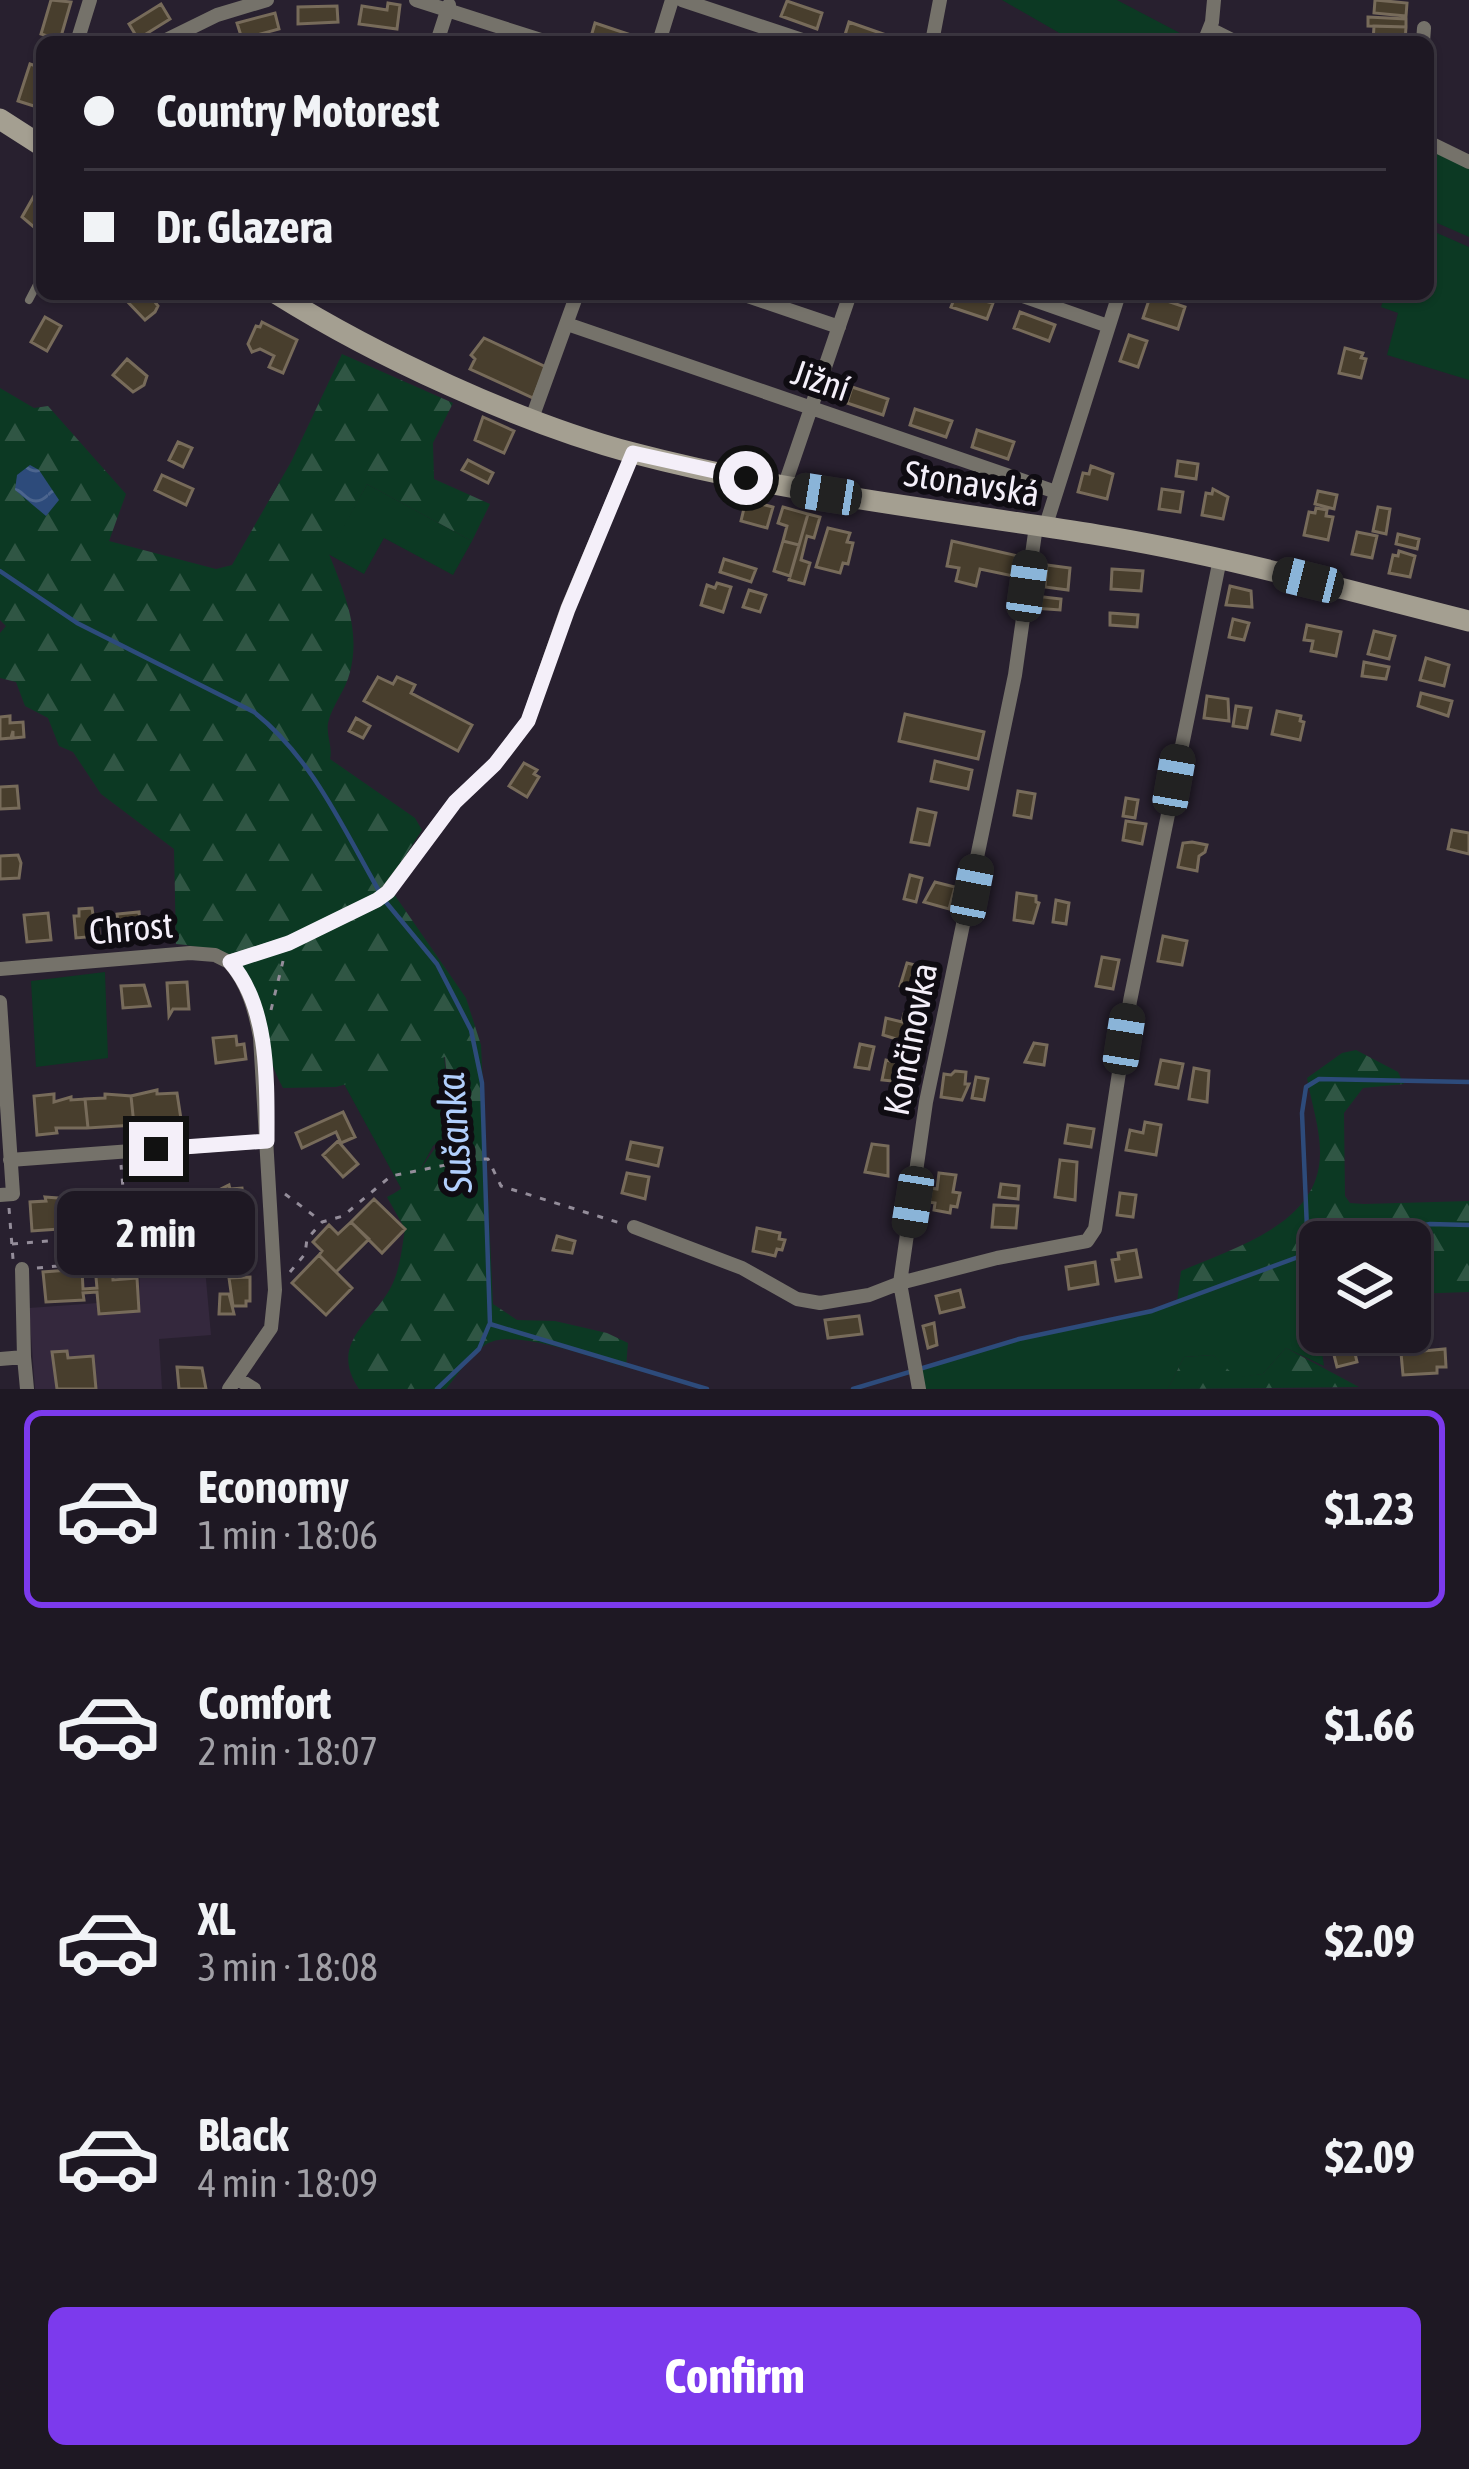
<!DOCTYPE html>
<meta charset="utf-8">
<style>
:root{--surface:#1e1823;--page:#26212b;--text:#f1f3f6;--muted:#a1a0a6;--line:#3c3741;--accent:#7c3aed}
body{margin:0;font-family:"Asap Condensed",sans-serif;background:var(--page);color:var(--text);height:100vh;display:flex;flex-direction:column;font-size:45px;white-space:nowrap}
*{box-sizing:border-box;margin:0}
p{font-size:39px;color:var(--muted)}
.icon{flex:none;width:66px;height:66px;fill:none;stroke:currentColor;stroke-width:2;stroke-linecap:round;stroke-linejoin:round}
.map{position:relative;height:1389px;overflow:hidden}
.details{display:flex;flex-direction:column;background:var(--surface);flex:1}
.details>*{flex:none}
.top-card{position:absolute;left:36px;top:36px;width:1398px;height:264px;border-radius:18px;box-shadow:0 3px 9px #0004,0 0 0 3px var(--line);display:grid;align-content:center;height:264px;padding:0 48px;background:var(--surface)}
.controls{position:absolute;left:1299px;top:1221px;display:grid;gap:24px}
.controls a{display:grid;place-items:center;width:132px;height:132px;border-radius:18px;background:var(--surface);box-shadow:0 3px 9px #0004,0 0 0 3px var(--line);font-size:60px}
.end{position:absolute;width:54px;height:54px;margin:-27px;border:15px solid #f4eff9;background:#111;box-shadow:0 0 0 6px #111}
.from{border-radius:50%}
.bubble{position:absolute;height:84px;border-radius:18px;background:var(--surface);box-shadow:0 3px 9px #0004,0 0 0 3px var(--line);font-size:39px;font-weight:700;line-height:84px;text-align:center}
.car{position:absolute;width:36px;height:72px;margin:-36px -18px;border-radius:15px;box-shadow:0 0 9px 3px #0007;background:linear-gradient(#222 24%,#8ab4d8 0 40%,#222 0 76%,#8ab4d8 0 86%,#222 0)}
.top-card b{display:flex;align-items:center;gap:42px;height:114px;font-size:45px}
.top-card b+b{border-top:3px solid var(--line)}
.top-card i{width:30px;height:30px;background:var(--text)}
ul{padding:21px 0 0;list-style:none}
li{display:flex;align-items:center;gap:36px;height:198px;margin:0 24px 18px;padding:0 24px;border:6px solid transparent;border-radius:18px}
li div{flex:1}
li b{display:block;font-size:45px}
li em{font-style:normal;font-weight:700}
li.active{border-color:var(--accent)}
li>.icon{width:108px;height:108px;stroke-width:1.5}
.action{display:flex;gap:24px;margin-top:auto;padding:24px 48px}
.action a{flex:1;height:138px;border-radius:18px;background:var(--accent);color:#fff;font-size:48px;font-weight:700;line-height:138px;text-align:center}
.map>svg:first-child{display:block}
.built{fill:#34283d}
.grass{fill:#0c3923}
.forest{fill:url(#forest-firs)}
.water{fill:url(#water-waves)}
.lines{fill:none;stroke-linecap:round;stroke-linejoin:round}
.stream{stroke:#2d4b7b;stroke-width:4.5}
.building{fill:#483e2d;stroke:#776b5a;stroke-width:3}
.path{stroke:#948d9a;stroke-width:3;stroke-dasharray:6 9;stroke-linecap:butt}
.lane{stroke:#75726a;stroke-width:8}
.street{stroke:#75726a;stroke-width:14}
.secondary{stroke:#a49f91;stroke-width:21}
.route{stroke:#f4eff9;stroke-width:15}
.labels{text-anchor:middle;stroke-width:12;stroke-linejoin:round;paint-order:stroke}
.street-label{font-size:36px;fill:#f4eff9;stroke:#0f0c12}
.water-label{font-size:39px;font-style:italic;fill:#b1cffc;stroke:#0f0c12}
</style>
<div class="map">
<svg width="1469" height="1389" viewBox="0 0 1469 1389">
<defs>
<pattern id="forest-firs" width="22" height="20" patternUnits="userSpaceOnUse" patternTransform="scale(3)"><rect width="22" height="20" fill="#0c3923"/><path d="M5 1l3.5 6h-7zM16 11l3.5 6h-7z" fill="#305644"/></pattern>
<pattern id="water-waves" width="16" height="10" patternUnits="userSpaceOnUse" patternTransform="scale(3)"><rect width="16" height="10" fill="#2d4b7b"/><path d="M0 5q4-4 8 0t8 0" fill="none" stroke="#4c658e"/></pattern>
</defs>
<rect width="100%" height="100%" fill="#28202f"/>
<path class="built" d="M204,1257L211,1335L159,1339L162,1389H35L29,1308L98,1303L100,1314L139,1311L140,1260Z"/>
<path class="grass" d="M1002,0H1117L1197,42H1075Z
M1428,147L1469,168V237L1428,219Z
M1428,229L1469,247V380L1387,355L1398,313L1381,307L1385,294H1428Z
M367,484L472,541L453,575L384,538L364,574L328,554Z
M105,972L108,1058L36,1067L31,981Z
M444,1056L452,1131L433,1146L412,1185L402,1190L344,1084Z
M1236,1280L1312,1285L1324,1366L1286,1348L1263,1374L1235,1378L1213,1355L1184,1357L1168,1389H921L919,1369L1019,1339L1152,1311Z"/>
<path class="forest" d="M342,354L453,403L433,443L434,479L490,504L472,541L367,484L329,554C344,592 361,630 350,672C346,690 332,705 328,723C326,736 333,747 330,759L415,818L422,830L387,884L466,998L481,1045L493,1304L517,1320L555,1321L607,1333L628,1343L626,1367C595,1359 511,1326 485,1345C471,1355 457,1375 446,1389H359C328,1343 372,1323 391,1287C400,1270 402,1248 405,1229L387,1197C426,1178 421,1157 452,1131L445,1057L336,1087L283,1088C244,1018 285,954 176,944L174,849L101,794L73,752L59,746L48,718L25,706L16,682L0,678V633L6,626L0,620V388L34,408L48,406L126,494L109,541L216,569L232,565L291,462Z
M1356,1050L1398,1072L1404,1084L1363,1088L1344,1113L1345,1196L1350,1203L1364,1204L1469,1201V1292L1410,1294V1242H1320V1288L1236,1280L1177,1302L1181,1271C1235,1247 1321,1224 1320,1152C1320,1128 1311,1101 1307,1078L1342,1053Z
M1286,1348L1359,1387L1168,1389L1184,1357L1213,1355L1236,1377L1263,1374Z"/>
<path class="water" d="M30,465L39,470L59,500L46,516L15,490L17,475Z"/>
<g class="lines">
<path class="stream" d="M0,571L77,623L254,712C312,758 343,828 379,891
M385,901L437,964L471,1030L482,1083L490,1324L707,1389
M1338,1242L1430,1224L1469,1225
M1308,1252L1302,1113L1306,1087L1319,1079L1469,1082
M437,1389L479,1349L489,1325
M853,1389L1019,1339L1152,1311L1320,1249"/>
</g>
<path class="building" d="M51,0L71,2L60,40L41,34Z
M1375,0L1407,3L1406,16L1374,13Z
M787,1L822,13L817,29L781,16Z
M388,3L400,5L397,29L359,24L362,6L387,10Z
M161,4L170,19L138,39L129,24Z
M337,6L338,22L298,24V7Z
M275,13L279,29L242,39L237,23Z
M1368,17L1406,19V27L1368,26Z
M849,22L886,35L883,42L844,38Z
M595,23L631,35L629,42L590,40Z
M1374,26L1406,27L1405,42H1373Z
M30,64L42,68L37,107L18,101Z
M35,194L42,198L41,233L22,217Z
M128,294H149L158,306L155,312L145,320L124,298Z
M956,294L993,303L987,319L951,307Z
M1142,294H1172L1170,302L1185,307L1178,329L1143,318L1149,300Z
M1020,312L1055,325L1049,341L1014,328Z
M45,317L61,326L47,351L31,342Z
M262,322L297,340L283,373L269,367L274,356L260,349L252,352L248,344L256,326L260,327Z
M1129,335L1147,341L1138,367L1120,361Z
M484,338L546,367L533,398L470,369L475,359L471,355Z
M1345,348L1363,353L1361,358L1366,359L1361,378L1339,373Z
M127,359L147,376L144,385L133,392L113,375Z
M852,387L888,399L883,415L847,403Z
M915,409L952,421L946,437L910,425Z
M483,417L514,431L504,453L475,440Z
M977,430L1014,442L1008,459L972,447Z
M178,442L192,448L183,467L169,460Z
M468,460L493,473L488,483L462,470Z
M1178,461L1198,464L1196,479L1176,476Z
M1091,466L1113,474L1107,499L1078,492L1083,473L1089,474Z
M162,475L193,489L186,505L155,490Z
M1162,489L1183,492L1180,512L1159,509Z
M1213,489L1228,497L1223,519L1202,515L1206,493L1212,494Z
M1318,491L1337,495L1334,509L1315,504Z
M746,500L773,507L767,528L741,521Z
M783,507L808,514L799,545L783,541L787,526L778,523Z
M1378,507L1390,509L1386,534L1373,531Z
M1316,508L1327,510L1326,516L1333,517L1328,540L1304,535L1309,512L1315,513Z
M808,514L820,517L814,538L807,536L801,560L810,563L804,584L789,580Z
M828,528L850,533L847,542L853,543L848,564L843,563L840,573L816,567Z
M1357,532L1377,536L1372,558L1352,554Z
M1398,534L1419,539L1417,549L1396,544Z
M783,541L799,545L790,576L774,571Z
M952,541L1022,557L1018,577L980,569L976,586L956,581L959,568L947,566Z
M1399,551L1415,556L1410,577L1389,573L1393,555L1398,556Z
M724,559L756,569L751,582L720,572Z
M1047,565L1070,568L1068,590L1045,587Z
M1112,569L1143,571L1141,591L1111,589Z
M717,583L731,587L723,612L701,605L707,585L715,588Z
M1230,586L1251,591L1252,607L1226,605Z
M749,590L766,595L760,612L743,607Z
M1035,596L1061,599L1060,610L1034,608Z
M1110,613L1138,615L1137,627L1110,625Z
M1233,619L1249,623L1244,640L1229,637Z
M1307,625L1341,632L1336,656L1311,651L1313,641L1304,640Z
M1374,631L1395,636L1389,659L1368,654Z
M1426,658L1449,665L1444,686L1420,680Z
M1364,662L1389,667L1386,679L1362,676Z
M378,677L393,684L397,677L415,685L411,693L472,725L458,751L364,701Z
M1421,693L1452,701L1448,716L1418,706Z
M1207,696L1228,699L1229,721L1204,718Z
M1236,706L1251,708L1247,728L1233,726Z
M1277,711L1301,716L1300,721L1304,722L1300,740L1272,734Z
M905,714L984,732L978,759L899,741Z
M10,716V723L23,722L24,737L13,738V731L11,738L0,739V717Z
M356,718L370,726L363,738L349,731Z
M935,761L972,770L968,789L931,781Z
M524,763L537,770L534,774L539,777L527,797L509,786Z
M17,786L19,808L0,809V787Z
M1018,791L1035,794L1031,818L1014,815Z
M1126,798L1138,800L1135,818L1123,816Z
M918,809L936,813L929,845L911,842Z
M1126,821L1146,824L1142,844L1123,840Z
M1452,830L1469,833V854L1448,849Z
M1192,842L1207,845L1205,852L1199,856L1197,871L1178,867L1183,843Z
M18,855L21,863L19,878L0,879V856Z
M910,875L922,878L916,902L904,899Z
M935,882L955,887L949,909L924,902Z
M1017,893L1036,896V902L1039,903L1033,923L1014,920Z
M1056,900L1069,903L1066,924L1053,922Z
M92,908L93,915L98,914L99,936L76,938L74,916H79V909Z
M139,912L141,933L119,935L117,914Z
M48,913L51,940L27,942L24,915Z
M1163,936L1187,941L1182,965L1158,961Z
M1102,957L1119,960L1113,989L1096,986Z
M907,963L935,970L930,987L921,985L919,992L900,986Z
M187,982L189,1009H173L169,1016L167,983Z
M144,985L150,1006L123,1008L121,986Z
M904,1014L921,1017L916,1045L883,1035L886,1018L902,1022Z
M236,1036L237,1045L244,1044L246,1059L216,1063L213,1038Z
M1034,1043L1047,1045L1044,1065L1025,1062Z
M860,1044L874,1047L869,1069L855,1067Z
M897,1057L917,1061L913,1083L882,1080L886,1060L894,1062Z
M1161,1060L1183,1064L1178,1088L1156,1084Z
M1194,1068L1209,1071L1207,1102L1189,1099Z
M955,1071L966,1072L965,1084H969L962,1100L941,1097L944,1074L951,1075Z
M976,1077L988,1079L984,1100L972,1098Z
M157,1090V1094L177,1093L181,1119L134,1125L131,1096Z
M54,1094V1102L71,1097V1100L85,1099L88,1128H56L57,1133L37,1135L34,1096Z
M105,1094L131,1096L134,1125L88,1128L85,1099L105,1098Z
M343,1112L355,1137L341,1143L336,1132L302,1148L296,1133Z
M1145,1122L1161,1125L1156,1155L1126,1150L1130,1130L1143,1133Z
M1068,1125L1094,1129L1091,1147L1065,1143Z
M338,1141L358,1164L343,1177L323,1155Z
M631,1142L662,1148L658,1166L627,1159Z
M872,1144L888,1146V1176L865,1172Z
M1060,1160L1077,1162L1075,1200L1055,1197Z
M627,1173L649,1177L645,1199L622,1193Z
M939,1173L956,1175L953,1192L960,1193L957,1207L951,1206L950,1213L934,1210L935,1203L928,1202L930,1188L937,1189Z
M1001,1184L1019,1186L1018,1199L999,1197Z
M229,1185L230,1189L242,1188L244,1212L221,1214L219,1190Z
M181,1191L194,1193L196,1215L162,1216L160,1197L181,1195Z
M97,1193V1197L117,1196L121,1222L73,1228L71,1199L91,1198V1194Z
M1120,1193L1136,1195L1133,1217L1117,1215Z
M45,1197L71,1199L73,1228L32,1231L30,1202L46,1201Z
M374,1199L405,1229L382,1253L351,1222Z
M994,1205L1018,1206L1016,1228L992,1227Z
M351,1222L369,1239L336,1272L319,1255L322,1251L313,1242L329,1225L338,1234Z
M757,1228L780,1233L779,1239L785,1240L782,1250L777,1249L775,1256L753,1251Z
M557,1236L575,1241L572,1253L553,1250Z
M1136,1250L1141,1277L1116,1281L1112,1260L1119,1259L1118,1253Z
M319,1255L352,1288L326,1315L292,1283Z
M1095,1262L1098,1284L1069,1289L1066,1267Z
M112,1264L113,1280L137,1278L139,1311L99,1314L97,1292L83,1293L84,1300L46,1302L43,1272L82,1269L83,1289L97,1288L95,1266Z
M250,1277V1301H246V1306H233L229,1278Z
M960,1290L964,1307L940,1313L936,1296Z
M220,1294H229L234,1314H219Z
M859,1316L862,1334L828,1338L825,1320Z
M934,1323L937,1345L928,1348L923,1326Z
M1350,1332L1357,1362L1337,1367L1329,1335Z
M1445,1349L1446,1367H1437V1373L1403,1375L1401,1353Z
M67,1351L68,1358L93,1356L96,1389H57L52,1352Z
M177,1367L202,1368L206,1389H179Z"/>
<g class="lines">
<path class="path" d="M271,1010L283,961
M285,1194L321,1221
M9,1208L13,1259
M12,1244L127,1234L121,1165
M37,1268L89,1263
M290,1272L305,1254L307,1239L322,1222L343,1216L391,1176L476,1159H488L501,1186L620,1223"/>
<path class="lane" d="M29,300L42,275"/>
<path class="street" d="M416,0L547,42
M682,0L808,42
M1210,29L1236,42
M77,42L90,0
M162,42L217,15L267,0
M437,42L449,5
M659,42L672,0
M932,42L940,0
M1204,42L1212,22L1214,0
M1423,42L1424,28
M1428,142L1469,162
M742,294L839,327
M1017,294L1108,326
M567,324L1056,492
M532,418L577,294
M784,487L850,294
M1045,528L1119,294
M0,969L190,953L215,955L229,962L289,943L377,900L387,892L455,802L495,764L528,721L567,609L633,453
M0,1002L13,1194L0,1195
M10,1160L267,1141
M634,1227L742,1268L797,1299L820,1303L869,1295L900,1283L926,1102L1015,675L1036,526
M24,1357L27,1389
M0,1359L24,1357L22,1269
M238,1379L254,1389
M229,1389L271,1328L275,1290L260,1037C255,1010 248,983 229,962
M919,1389L900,1283L997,1258L1087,1241L1095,1229L1130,1001L1220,559"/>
<path class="secondary" d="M0,119L42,146
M277,294C376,356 520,423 633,453C785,493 942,510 1098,535C1223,555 1346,590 1469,621"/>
</g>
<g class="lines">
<path class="route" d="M156,1149L267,1141C267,1084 270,1007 230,962L289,943L377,900L388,892L455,802L495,764L528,721L568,609L633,453L746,478"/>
</g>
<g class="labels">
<g class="street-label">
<text transform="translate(821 380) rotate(19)" y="13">Jižní</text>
<text transform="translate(972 483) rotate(9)" y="13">Stonavská</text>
<text transform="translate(131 928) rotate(-5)" y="13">Chrost</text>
<text transform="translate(910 1039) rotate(-79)" y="13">Končinovka</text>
</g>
<g class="water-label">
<text transform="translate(454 1133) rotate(-94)" y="14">Sušanka</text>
</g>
</g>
</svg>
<div class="controls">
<a><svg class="icon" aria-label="layers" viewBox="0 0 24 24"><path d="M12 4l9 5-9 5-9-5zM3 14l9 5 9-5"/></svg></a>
</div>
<i class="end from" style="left:746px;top:478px"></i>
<i class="end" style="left:156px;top:1149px"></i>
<div class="bubble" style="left:57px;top:1191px;width:198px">2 min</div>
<i class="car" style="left:826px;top:494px;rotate:279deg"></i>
<i class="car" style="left:1308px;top:580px;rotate:284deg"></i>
<i class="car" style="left:1027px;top:586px;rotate:8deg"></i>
<i class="car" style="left:1174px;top:780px;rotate:10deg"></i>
<i class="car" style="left:972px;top:890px;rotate:11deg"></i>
<i class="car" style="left:1124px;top:1039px;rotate:9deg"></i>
<i class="car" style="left:913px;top:1202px;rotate:189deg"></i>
<div class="top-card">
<b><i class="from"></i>Country Motorest</b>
<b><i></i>Dr. Glazera</b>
</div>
</div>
<section class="details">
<ul>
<li class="active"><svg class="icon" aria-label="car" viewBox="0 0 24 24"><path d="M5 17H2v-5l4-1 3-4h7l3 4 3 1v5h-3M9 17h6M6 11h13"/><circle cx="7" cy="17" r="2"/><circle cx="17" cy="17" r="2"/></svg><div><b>Economy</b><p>1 min · 18:06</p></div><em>$1.23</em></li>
<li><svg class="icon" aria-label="car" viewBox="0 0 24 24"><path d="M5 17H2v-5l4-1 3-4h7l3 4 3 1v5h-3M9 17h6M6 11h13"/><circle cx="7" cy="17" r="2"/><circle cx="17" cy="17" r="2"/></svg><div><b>Comfort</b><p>2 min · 18:07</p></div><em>$1.66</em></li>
<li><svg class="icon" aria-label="car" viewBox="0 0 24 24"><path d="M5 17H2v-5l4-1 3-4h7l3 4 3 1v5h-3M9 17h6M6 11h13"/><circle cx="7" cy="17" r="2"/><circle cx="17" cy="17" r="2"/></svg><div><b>XL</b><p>3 min · 18:08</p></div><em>$2.09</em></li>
<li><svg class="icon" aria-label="car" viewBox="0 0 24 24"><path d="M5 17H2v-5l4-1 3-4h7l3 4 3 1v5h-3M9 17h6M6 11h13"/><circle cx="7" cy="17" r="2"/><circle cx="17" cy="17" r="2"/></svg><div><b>Black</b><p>4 min · 18:09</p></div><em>$2.09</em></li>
</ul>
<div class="action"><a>Confirm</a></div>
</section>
